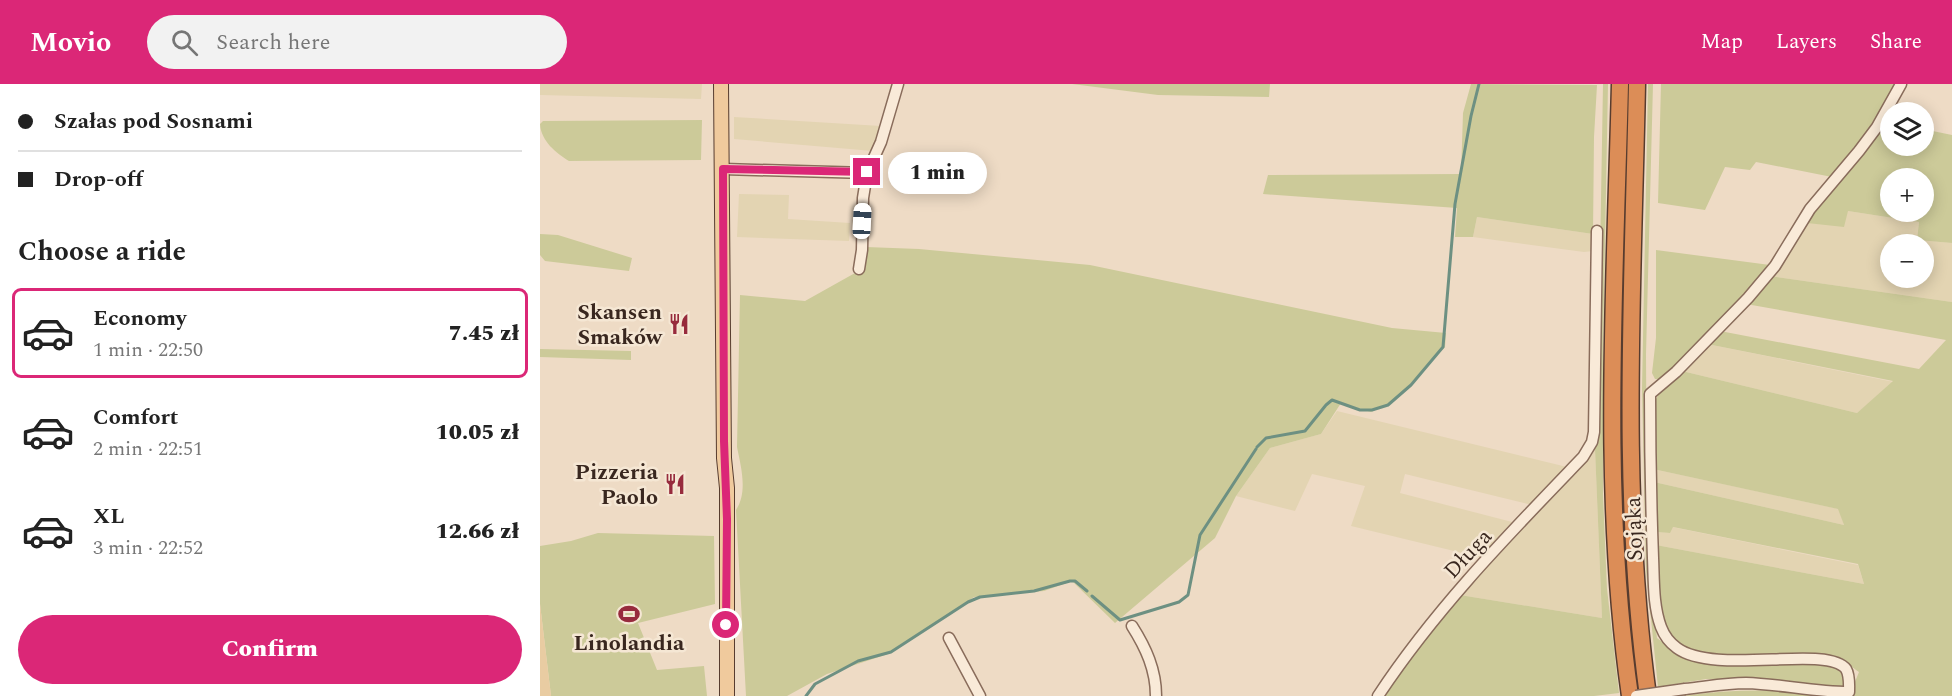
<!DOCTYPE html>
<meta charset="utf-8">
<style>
:root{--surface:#fff;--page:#f2f2f2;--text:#222;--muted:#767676;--line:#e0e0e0;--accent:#db2777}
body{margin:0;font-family:Spectral,serif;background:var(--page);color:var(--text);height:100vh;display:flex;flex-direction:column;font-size:22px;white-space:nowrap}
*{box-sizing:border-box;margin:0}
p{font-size:20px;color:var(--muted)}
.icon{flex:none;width:33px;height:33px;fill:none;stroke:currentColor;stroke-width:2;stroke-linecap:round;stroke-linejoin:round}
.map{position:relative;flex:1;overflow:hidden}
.side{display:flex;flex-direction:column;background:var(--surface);width:540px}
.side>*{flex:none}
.hud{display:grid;align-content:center;height:132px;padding:0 18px;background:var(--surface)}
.fabs{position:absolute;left:1340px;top:18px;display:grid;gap:12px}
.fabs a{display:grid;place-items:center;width:54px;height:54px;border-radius:50%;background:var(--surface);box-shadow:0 3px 15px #0003;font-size:30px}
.end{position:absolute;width:27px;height:27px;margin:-14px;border:8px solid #db2777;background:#fff;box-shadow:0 0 0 3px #fff}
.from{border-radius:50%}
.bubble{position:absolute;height:42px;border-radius:21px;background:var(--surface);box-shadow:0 3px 15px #0003;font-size:20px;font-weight:800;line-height:42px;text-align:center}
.car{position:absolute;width:18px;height:36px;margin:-18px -9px;border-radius:8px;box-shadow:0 0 4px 2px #0007;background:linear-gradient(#fff 24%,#345 0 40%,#fff 0 76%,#345 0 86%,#fff 0)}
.hud b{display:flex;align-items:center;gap:21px;height:57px;font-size:22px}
.hud b+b{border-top:2px solid var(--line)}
.hud i{width:15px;height:15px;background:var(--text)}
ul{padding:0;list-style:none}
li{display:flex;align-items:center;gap:18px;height:90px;margin:0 12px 9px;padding:0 6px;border:3px solid transparent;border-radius:9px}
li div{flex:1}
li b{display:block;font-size:22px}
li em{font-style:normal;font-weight:800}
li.selected{border-color:var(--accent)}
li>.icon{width:54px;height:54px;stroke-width:1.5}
h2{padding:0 18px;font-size:27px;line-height:72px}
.primary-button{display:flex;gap:12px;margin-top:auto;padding:12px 18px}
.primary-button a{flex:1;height:69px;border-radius:36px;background:var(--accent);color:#fff;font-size:24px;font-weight:800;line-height:69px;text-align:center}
header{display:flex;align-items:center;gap:36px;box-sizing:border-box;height:84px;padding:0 30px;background:var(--accent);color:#fff}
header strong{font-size:28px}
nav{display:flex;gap:33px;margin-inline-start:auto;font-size:21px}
.search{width:420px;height:54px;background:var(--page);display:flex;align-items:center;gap:15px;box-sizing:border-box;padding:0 21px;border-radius:33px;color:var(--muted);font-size:22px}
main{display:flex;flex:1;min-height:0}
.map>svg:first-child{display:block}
.farmland{fill:#e3d4b2;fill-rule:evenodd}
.green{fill:#ccca99;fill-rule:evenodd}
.sand{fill:#e9cca2}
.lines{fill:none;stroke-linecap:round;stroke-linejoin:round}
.stream{stroke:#6d9082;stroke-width:3}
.minor-casing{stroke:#896c5b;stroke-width:13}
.major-casing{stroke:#573c2f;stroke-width:16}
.highway-casing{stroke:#573c2f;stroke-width:19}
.minor{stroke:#f9ead8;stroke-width:10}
.major{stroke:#f0ca9d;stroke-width:14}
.highway{stroke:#dc8d57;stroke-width:16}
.minor-bridge-casing{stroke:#896c5b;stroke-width:13;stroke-linecap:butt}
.minor-bridge{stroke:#f9ead8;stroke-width:10}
.route{stroke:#db2777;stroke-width:8}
.labels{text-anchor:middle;stroke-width:5;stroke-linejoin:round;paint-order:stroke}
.poi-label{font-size:22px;font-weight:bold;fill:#39271f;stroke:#f5e7d4;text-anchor:end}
.street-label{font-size:22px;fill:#39271f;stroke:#f5e7d4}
</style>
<header>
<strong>Movio</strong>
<div class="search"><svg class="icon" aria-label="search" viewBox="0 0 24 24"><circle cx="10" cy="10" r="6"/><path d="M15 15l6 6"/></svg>Search here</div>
<nav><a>Map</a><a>Layers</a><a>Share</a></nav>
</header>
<main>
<section class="side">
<div class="hud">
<b><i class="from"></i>Szałas pod Sosnami</b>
<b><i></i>Drop-off</b>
</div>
<h2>Choose a ride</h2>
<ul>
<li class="selected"><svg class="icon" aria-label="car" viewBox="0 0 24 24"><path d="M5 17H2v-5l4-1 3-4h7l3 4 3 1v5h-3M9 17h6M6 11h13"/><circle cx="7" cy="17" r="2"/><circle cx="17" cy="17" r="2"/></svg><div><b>Economy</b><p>1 min · 22:50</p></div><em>7.45 zł</em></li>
<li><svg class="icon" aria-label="car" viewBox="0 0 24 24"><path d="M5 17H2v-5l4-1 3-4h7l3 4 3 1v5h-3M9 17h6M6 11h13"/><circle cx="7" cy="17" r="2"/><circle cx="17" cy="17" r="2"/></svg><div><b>Comfort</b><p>2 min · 22:51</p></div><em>10.05 zł</em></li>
<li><svg class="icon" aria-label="car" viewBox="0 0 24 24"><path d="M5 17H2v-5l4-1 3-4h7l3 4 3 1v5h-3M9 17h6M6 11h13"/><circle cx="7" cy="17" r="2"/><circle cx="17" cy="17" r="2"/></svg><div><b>XL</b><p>3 min · 22:52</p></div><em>12.66 zł</em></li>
</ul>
<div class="primary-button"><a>Confirm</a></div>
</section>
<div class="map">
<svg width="1412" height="612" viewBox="0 0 1412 612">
<rect width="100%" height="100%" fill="#eedbc5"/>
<path class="farmland" d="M0,0H162L161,15L0,11Z
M194,33L341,42L333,67L194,55Z
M199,110L249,111L248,135L310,139L309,157L197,153Z
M1308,127L1379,138L1377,156L1412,159V218L1230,192L1267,139ZM1350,160H1383V194H1350Z
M937,133L1053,150V167L1044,168L933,153Z
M1167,260L1354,298L1317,329L1142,287Z
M797,327L1027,383L992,421L865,390L860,409L976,439L943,474L811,442L825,402L772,390L755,427L696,412L730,364L781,350Z
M1055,365L1062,534L920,511L1051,370Z
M1113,385L1299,425L1304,441L1114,398Z
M1132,443L1318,481L1324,500L1116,461V448L1129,449Z"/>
<path class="green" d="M532,0H730L729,13L618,11Z
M931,0L1057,1L1054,53L1053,150L937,133L933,153H915L917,124L723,110L728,91L921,90L923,29Z
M1063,0H1068L1063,266V411L1067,505L1079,609L1054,612H843L883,555L920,511L1062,534L1055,365L1057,347Z
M1108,0H1113L1106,270L1107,443L1109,488L1117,554C1133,566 1152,576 1171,580C1207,587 1276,568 1303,589L1304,596L1302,604L1199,595H1166L1118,603L1106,487L1102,305Z
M1121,0H1357L1322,58L1292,93L1216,78L1210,86L1185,83L1165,126L1118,119Z
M162,36L161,76L29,77C16,69 1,57 0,40L3,37Z
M1345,38L1350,39V62H1383V45L1412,51V159L1377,156L1379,138L1308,127L1304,143L1267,139L1285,110ZM1350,94H1383V128H1350Z
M0,150L18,151L92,174L89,187L5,177L0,171Z
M326,163L379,165L550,181L852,244L906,249L905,263L854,317L831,328L801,319L781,350L730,364L696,412L675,454L575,539L532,497L504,507L434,513L348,570L287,590L247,612H206L196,426C208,408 201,383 197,363L200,211L265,217L315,189L325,187Z
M1116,166L1230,181L1210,206L1132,285L1119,295H1115L1112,289L1116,254Z
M1230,192L1412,218V612H1143C1199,603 1254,607 1310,610L1319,588C1313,584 1307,578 1300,575C1252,555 1150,599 1124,539C1114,518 1117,484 1116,461L1324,500L1318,480L1133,443L1130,449L1116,448L1114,398L1304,441L1298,425L1113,385L1115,317L1122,304L1142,287L1317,329L1353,297L1167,260L1180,247L1379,285L1406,256L1206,220Z
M0,265L91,267V276L0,273Z
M58,449L174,452L175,520L98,539L117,586L164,582L167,612H11L0,520V462L31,457Z"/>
<path class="sand" d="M0,520L11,612H0Z"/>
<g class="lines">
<path class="stream" d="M717,363L726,354L765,347L786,321L792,316L820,326H832L848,321L871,301L903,263L915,120L931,32L939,0
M552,512L580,536L639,518L648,511L660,451L716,365
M266,612L275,600L318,577L351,568L428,518L440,513L494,507L530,497H535L547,507"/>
<defs>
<path id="minor" d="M183,85L327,89
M319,185L322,166L323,114L327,89L341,58L358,0
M592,542C606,564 616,586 616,612
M409,554L440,612
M1145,605C1165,603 1185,599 1206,599C1240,600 1274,608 1309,608C1309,601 1310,592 1306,585C1287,560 1175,592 1137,564C1130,559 1124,551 1121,543C1113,522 1114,496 1113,474C1111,419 1110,365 1110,310L1136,288L1208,214L1235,182L1270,125L1319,67L1337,43L1361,0
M838,612C896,524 970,449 1043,373L1052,358L1054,348L1057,147"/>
<path id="major" d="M181,0L184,374L187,404V612"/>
<path id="highway" d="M1080,0C1075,203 1061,410 1090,612
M1097,0C1093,204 1080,409 1108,612"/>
</defs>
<use href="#minor" class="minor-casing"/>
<use href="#major" class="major-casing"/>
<use href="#highway" class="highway-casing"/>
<use href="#minor" class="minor"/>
<use href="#major" class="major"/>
<use href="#highway" class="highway"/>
<defs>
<path id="minor-bridge" d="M1096,612L1145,605"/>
</defs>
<use href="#minor-bridge" class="minor-bridge-casing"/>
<use href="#minor-bridge" class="minor-bridge"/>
</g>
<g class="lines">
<path class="route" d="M186,541L187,435L184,357L183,85L327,88"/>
</g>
<defs>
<symbol id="restaurant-bare" viewBox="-9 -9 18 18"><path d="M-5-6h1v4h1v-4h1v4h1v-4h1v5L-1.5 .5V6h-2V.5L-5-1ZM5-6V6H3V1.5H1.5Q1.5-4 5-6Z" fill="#972b3d" stroke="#f5e7d4" stroke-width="2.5" paint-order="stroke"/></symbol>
<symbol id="stadium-bare" viewBox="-9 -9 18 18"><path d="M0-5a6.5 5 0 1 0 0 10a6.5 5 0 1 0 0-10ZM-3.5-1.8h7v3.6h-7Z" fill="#972b3d" stroke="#f5e7d4" stroke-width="2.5" paint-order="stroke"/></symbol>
</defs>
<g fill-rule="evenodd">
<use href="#restaurant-bare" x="124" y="225" width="30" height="30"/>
<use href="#restaurant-bare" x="120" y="385" width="30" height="30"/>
<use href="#stadium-bare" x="74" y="515" width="30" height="30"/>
</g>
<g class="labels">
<g class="poi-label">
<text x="122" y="235">Skansen<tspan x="122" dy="25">Smaków</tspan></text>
<text x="118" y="395">Pizzeria<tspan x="118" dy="25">Paolo</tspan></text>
<text x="89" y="566" text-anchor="middle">Linolandia</text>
</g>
<g class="street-label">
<text transform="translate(1093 445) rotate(-92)" y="8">Sojąka</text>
<text transform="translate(927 469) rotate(-47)" y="8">Długa</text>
</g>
</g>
</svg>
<div class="fabs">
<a><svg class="icon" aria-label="layers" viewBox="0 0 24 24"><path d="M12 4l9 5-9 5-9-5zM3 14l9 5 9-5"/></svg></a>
<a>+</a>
<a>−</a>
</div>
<i class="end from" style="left:186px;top:541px"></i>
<i class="end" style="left:327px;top:88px"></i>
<div class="bubble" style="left:348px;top:68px;width:99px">1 min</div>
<i class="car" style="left:322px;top:137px;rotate:3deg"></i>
</div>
</main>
